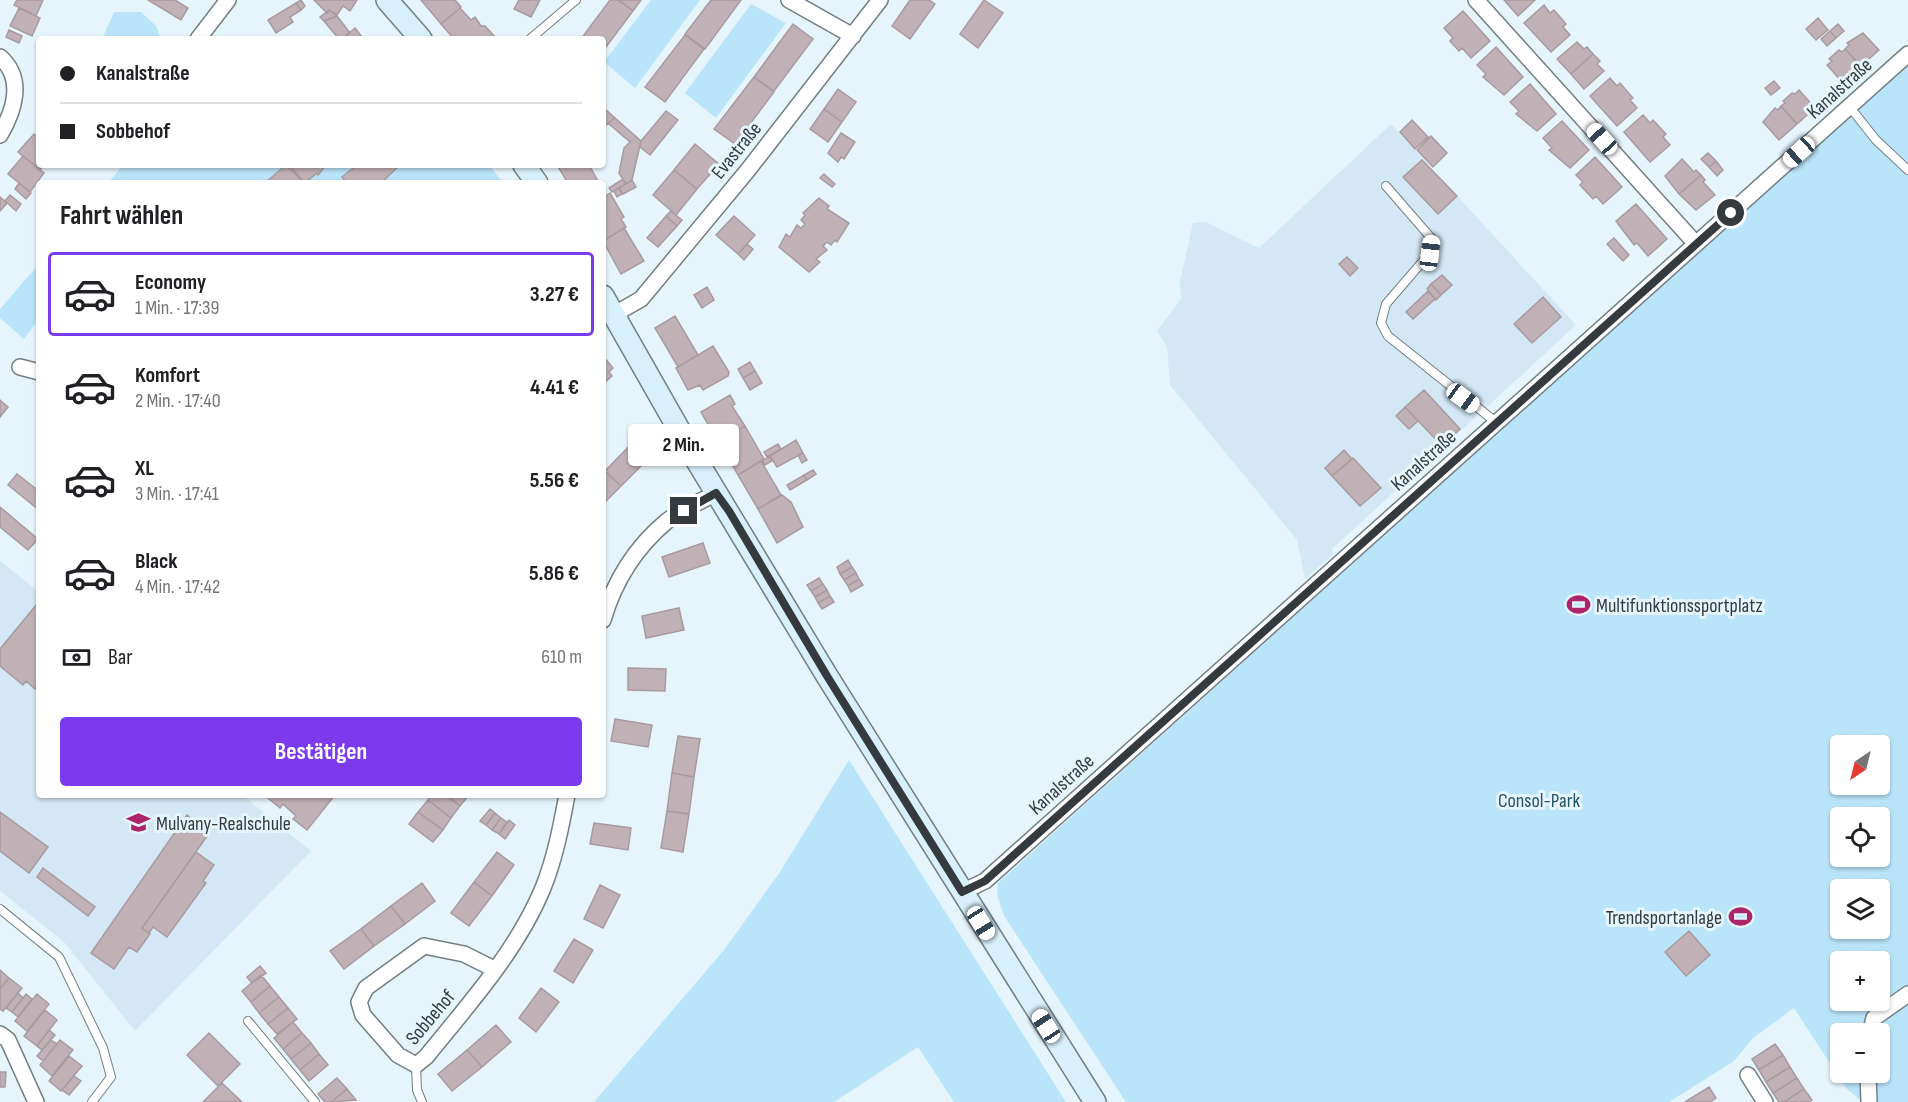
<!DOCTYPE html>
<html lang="de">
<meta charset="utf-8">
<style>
:root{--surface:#fff;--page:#f2f2f2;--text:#202124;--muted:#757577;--line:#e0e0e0;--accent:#7c3aed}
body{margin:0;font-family:"Sofia Sans Condensed",sans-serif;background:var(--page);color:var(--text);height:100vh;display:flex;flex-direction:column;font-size:22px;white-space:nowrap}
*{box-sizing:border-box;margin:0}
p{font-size:20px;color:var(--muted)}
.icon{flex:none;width:33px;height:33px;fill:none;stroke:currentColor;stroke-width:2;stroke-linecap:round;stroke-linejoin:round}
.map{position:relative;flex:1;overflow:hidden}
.drawer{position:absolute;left:36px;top:180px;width:570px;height:618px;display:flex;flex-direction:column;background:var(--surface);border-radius:6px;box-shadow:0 2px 4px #0004}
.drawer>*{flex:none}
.top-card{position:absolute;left:36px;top:36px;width:570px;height:132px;border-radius:6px;box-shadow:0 2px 4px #0004;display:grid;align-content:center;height:132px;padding:0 24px;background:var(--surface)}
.needle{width:39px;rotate:215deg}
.controls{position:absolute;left:1830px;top:735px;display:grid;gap:12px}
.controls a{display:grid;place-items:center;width:60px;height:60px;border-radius:6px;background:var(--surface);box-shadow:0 2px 4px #0004;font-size:30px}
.end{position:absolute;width:27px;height:27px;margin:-14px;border:8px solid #343a3d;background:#fff;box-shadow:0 0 0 3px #fff}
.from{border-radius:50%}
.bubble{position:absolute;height:42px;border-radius:6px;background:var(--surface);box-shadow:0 2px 4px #0004;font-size:20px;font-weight:700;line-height:42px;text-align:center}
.car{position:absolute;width:18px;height:36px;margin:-18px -9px;border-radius:8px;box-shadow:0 0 4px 2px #0007;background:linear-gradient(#fff 24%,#345 0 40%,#fff 0 76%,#345 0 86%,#fff 0)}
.top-card b{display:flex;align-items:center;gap:21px;height:57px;font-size:22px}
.top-card b+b{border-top:2px solid var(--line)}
.top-card i{width:15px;height:15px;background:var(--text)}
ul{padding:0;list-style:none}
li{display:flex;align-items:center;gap:18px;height:84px;margin:0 12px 9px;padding:0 12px;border:3px solid transparent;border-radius:6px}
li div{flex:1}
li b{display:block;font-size:22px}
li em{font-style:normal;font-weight:700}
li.selected{border-color:var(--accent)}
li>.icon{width:54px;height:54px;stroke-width:1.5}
h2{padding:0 24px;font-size:27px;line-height:72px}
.pay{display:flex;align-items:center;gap:15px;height:66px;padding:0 24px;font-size:22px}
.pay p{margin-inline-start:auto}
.primary-button{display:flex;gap:12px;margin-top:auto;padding:12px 24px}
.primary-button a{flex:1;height:69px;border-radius:6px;background:var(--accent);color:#fff;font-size:24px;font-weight:700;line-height:69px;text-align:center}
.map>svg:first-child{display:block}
.built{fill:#d3e8f4}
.green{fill:#b9e4fa;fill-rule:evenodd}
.building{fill:#bfb1b6;stroke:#a99a9f;stroke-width:1.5}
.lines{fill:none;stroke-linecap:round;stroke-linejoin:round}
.lane-casing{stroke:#727f85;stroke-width:10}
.street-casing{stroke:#727f85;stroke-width:18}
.secondary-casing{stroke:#727f85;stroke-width:24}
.lane{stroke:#fff;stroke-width:8}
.street{stroke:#fff;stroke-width:15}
.secondary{stroke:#d8f0fb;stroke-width:21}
.route{stroke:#343a3d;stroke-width:8}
.labels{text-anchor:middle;stroke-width:6;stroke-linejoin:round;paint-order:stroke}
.street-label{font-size:20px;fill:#343a3d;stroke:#e6f5fc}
.poi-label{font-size:20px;fill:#343a3d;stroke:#e6f5fc;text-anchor:start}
.park-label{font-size:20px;fill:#245469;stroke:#e6f5fc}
</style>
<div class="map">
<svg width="1908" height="1102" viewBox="0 0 1908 1102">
<rect width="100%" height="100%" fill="#e6f5fc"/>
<path class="built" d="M1391,124L1576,325L1331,550L1334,553L1305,579L1297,540L1170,385L1167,346L1157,331L1181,299L1180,281L1193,223L1206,222L1259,248Z
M0,561L39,592V795H242L311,851L135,1031L64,942L0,891Z"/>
<path class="green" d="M651,0H700L635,88L604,62Z
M751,4L786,23L716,118L685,93Z
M114,12H141L156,26L161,39H102Z
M1908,62V1102H1863L1846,1088L1794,1008L1753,1038L1734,1061L1669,1102H1126L1004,916L997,894L998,883ZM1840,746H1880V784H1840ZM1840,818H1880V856H1840ZM1840,890H1880V928H1840ZM1840,962H1880V1000H1840ZM1840,1034H1880V1072H1840Z
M123,165H489L504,183H108Z
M39,264V319L24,339L0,318V309Z
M849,760L1066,1102H954L918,1047L834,1102H594L724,950L780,872Z"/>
<path class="building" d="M17,0H43L36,16L14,5Z
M148,0H175L188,8L181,20Z
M301,0L305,6L301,10L296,3Z
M314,0H357L350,11L343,6L337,15L329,10L327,13Z
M421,0H455L461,7L441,24Z
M519,0H540L531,17L514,9Z
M610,0H618L633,11L603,51V39H581Z
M619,0H641L633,11Z
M711,0H741L705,49L685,34Z
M910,0H929L935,4L910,39L892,26Z
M984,0L1003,13L978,48L960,34Z
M1504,0H1535L1518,16Z
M296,3L301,10L290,17L293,22L276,33L268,20Z
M1544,5L1550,13L1554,10L1566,24L1563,27L1570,35L1551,52L1524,23Z
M19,8L40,18L32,36L10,26Z
M460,8L471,20L475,17L481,26H485L497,39H454L441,24Z
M329,10L337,16L324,21L320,17Z
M1463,11L1490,41L1471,58L1462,48L1459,51L1450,41L1453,38L1444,28Z
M337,16L350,33L342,39H339L324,21Z
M1818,18L1828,30L1816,40L1806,29Z
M793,24L813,39L774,91L754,77Z
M1838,24L1844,31L1836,38L1830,31Z
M355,28L362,37L359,39H342Z
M9,30L22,36L19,43L6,37Z
M1830,31L1836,38L1827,46L1821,39Z
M1863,33L1879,50L1861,66L1845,49L1849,45L1847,43Z
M685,35L704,49L665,102L645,87Z
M1577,42L1584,49L1587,47L1593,54L1571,74L1557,59Z
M1496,47L1523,77L1504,95L1483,77L1486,74L1477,65Z
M1845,49L1861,66L1843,83L1827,65L1832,61L1829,59L1839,50L1842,52Z
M1593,54L1600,61L1597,64L1604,71L1584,89L1571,74Z
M754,77L774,92L735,144L714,129Z
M1610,78L1617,86L1620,83L1633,98L1630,100L1637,108L1617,126L1590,96Z
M1774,81L1780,88L1771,95L1765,88Z
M1530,84L1556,114L1537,131L1516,114L1519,111L1510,102Z
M838,89L856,102L842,122L824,109Z
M1799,90L1815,108L1797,124L1781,106L1785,103L1783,101L1792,93L1795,94Z
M1781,106L1797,124L1779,140L1763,122L1775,108L1778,110Z
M604,108L615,118L603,127V109Z
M824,109L842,122L828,142L810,129Z
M666,111L678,120L650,155L640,147L641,141Z
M1643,115L1650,123L1653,120L1666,134L1663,137L1670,145L1650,162L1624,132Z
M615,118L641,141L632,180L626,184L619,173L624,148L630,142L608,123Z
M1412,120L1428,137L1415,149L1400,132Z
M1562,121L1589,150L1570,168L1549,150L1552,148L1543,138Z
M841,133L855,142L844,159L841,157L838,162L828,153Z
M34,134L39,138V165H44L40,170L18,152Z
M1431,136L1447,153L1433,167L1417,150Z
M695,144L719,164L697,189L674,170Z
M1708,153L1716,161L1709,167L1701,159Z
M23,156L44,173L30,192L8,174Z
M1595,157L1622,187L1603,204L1596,196L1593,199L1580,185L1583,182L1576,175Z
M1682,159L1694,172L1696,170L1701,175L1679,194L1665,176Z
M1422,160L1457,196L1438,214L1403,177Z
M1716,161L1723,170L1717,176L1709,167Z
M286,165L304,183H265Z
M289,165H326L318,175L317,173L305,183Z
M357,165H400L381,183H347L342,177Z
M557,165H589L599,183H568Z
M674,170L697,189L676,215L653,195Z
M824,174L835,184L832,187L820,178Z
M1701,175L1705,180L1703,182L1715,195L1696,210L1679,194Z
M623,179L626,184L612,192L609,188Z
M632,180L636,187L623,194L619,188Z
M19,183L31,193L26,199L15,189Z
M619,188L622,194L617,197L614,191Z
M610,193L624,217L621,219L626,227L603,241V198Z
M10,195L21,204L16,211L5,201Z
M0,197L7,203L0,211Z
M819,198L829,206L827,209L849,223L837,242L835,240L831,245L827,242L823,246L827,250L816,259L820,262L809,272L779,247L786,234L790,237L797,225L801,228L805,224L801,220L805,215L803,213Z
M1636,204L1667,239L1648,256L1637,243L1634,245L1616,221Z
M671,211L682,220L677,226L666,216Z
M666,216L677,226L658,247L647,238Z
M734,216L755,235L738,254L716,235Z
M624,228L644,261L621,274L603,241Z
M1614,238L1629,255L1623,261L1607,244Z
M747,244L753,249L744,260L738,254Z
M1347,257L1358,268L1350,276L1339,264Z
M1442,275L1452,285L1441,295L1431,284Z
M1431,284L1441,295L1436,300L1427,289Z
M707,287L714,300L702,308L694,295Z
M1428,291L1435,299L1413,319L1406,312Z
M1543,297L1561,317L1532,343L1514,324Z
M675,316L698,355L678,367L655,328Z
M713,346L729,372L728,376L703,390L700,385L688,390L676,368Z
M603,356L613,368L609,372L612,376L603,384Z
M750,362L755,371L743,378L738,369Z
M755,371L762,383L750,390L743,378Z
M1424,390L1460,429L1442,446L1405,407Z
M730,395L735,404L732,406L745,426L718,442L701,412Z
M0,400L8,407L0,417Z
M1405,407L1418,421L1409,429L1396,416Z
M745,426L764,459L738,475L718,441Z
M636,439L652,455L621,486L605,471Z
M796,440L803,453L777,467L770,456Z
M778,444L781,449L767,457L764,452Z
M1344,450L1352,459L1332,476L1325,468Z
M803,453L807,460L802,463L798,455Z
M770,456L772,461L765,465L762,460Z
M1353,458L1381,488L1360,506L1332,476Z
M761,461L781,495L758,509L738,475Z
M813,470L816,474L807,480L804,475Z
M605,471L621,486L603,504V473Z
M17,474L39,491V510L8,485Z
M804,475L807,480L790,490L787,485Z
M782,495L791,502L803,527L777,543L758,509Z
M0,507L38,539L28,550L0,527Z
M703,543L710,563L669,577L662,557Z
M848,560L852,567L840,574L837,567Z
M852,567L856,573L844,580L840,574Z
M856,573L859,579L848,586L844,580Z
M819,578L823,584L811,591L807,585Z
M859,579L863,585L851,592L848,586Z
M823,584L827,590L815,597L811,591Z
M827,590L830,596L818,603L815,597Z
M830,596L834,602L822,609L818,603Z
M37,604L39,684L35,689L26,681L23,685L0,666V649Z
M679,608L684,630L646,638L642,616Z
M628,668L666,669L665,691L628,690Z
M615,719L652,725L648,747L611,741Z
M678,736L700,739L694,777L672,773Z
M672,773L694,777L689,814L667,811Z
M264,795H335L307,830L293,819L296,816L283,804L280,808Z
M431,795H446L460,806L451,818L428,800Z
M446,795H469L460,806Z
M428,800L451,818L443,830L418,812Z
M490,809L495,813L486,825L480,821Z
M667,811L689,814L683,852L661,848Z
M0,812L48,847L29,873L0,851Z
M418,812L443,830L433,842L409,824Z
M495,813L501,818L492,830L486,825Z
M187,815L210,832L142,928L150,934L137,952L129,947L114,969L91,953Z
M501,818L507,822L499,834L492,830Z
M509,820L515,825L505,839L499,834Z
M594,823L631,828L628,850L590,844Z
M196,852L214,865L203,881L206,883L167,937L153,927L149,933L142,928Z
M497,852L514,865L492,896L474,882Z
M43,868L95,907L88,916L37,877Z
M474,882L492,896L469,926L451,913Z
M422,883L435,901L405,924L391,906Z
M600,885L620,895L603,928L584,919Z
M391,906L405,924L374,946L361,929Z
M361,929L374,946L344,969L330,951Z
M1689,931L1710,955L1686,976L1665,952Z
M574,939L593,950L573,983L554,971Z
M260,966L266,973L252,983L247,977Z
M0,970L9,978L0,989Z
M261,975L270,986L251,1002L242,991Z
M9,978L22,988L3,1011L0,1009V989Z
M270,986L279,997L259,1013L251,1002Z
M541,988L559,1002L536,1032L519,1018Z
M18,993L23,998L12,1012L6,1008Z
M26,994L32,999L18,1017L12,1012Z
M37,994L49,1004L27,1031L15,1021Z
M279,997L288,1008L268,1024L259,1013Z
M288,1008L297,1019L277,1034L268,1024Z
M45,1010L57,1020L37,1046L24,1036Z
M293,1022L302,1033L283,1049L274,1038Z
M496,1025L511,1042L482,1067L467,1050Z
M49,1030L55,1035L42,1050L37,1046Z
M209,1033L240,1064L218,1086L187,1055Z
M302,1033L311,1043L291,1059L283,1049Z
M51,1040L57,1044L43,1061L37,1056Z
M60,1040L73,1050L52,1076L40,1065Z
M311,1043L319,1054L300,1070L291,1059Z
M1775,1044L1783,1055L1759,1070L1752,1059Z
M467,1050L482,1067L452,1091L438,1074Z
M319,1054L328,1065L309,1081L300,1070Z
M1783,1055L1790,1067L1766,1082L1759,1070Z
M69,1056L82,1066L61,1091L49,1081Z
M1790,1067L1797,1078L1773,1093L1766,1082Z
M0,1072H6L5,1087H0Z
M74,1076L81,1081L69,1095L62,1090Z
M337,1078L347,1089L331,1102H325L318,1094Z
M1797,1078L1804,1089L1784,1102H1779L1773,1093Z
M222,1083L242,1102H203Z
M1709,1087L1716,1098L1710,1102H1685Z
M347,1089L356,1100L331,1102Z
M1804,1089L1812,1100L1809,1102H1784Z"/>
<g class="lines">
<defs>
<path id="lane" d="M530,39L576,0
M1849,106L1876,140L1908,170
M1386,186L1432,239L1430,253L1386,304L1381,323L1388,336L1497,423
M0,909L59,957L103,1048L111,1077L92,1102
M248,1021L315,1102
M416,1065L417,1090L422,1102"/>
<path id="street" d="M789,0L853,36
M1476,0L1696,244
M198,39L228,0
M0,57C25,79 14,111 0,135
M613,315L641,299L748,170L880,0
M20,367L39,372
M603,620C614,582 636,547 667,521C681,510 700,502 716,493
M962,892L985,881L1908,54
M494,969L464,954L424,946L366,988L359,1002L363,1015L398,1055L416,1065L426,1057C468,1005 517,951 543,888C555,858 561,827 567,795
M0,1034L8,1040L36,1102
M1870,1034L1874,1018L1908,994
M1868,1072L1869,1102
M1748,1075L1765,1102"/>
<path id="secondary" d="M387,0L421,39
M524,165L537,183
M603,296L694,456L827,676L1095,1102"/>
</defs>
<use href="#lane" class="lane-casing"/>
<use href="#street" class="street-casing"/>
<use href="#secondary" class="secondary-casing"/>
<use href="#lane" class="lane"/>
<use href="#street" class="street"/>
<use href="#secondary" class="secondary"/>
</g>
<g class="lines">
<path class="route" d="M684,511L716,493L729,511L827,676L962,892L985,881L1731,213"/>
</g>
<defs>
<symbol id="stadium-bare" viewBox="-9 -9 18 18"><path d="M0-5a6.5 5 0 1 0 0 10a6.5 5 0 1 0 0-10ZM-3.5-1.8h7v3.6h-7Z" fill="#ad256a" stroke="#e6f5fc" stroke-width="2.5" paint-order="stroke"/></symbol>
<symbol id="school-bare" viewBox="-9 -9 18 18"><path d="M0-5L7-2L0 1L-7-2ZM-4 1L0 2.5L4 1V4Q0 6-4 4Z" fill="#ad256a" stroke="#e6f5fc" stroke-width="2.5" paint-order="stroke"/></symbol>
</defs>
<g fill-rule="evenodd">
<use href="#stadium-bare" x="1562" y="588" width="33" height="33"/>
<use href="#school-bare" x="122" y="806" width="33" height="33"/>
<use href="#stadium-bare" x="1724" y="900" width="33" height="33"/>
</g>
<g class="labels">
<g class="street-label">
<text transform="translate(1839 88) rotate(-42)" y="7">Kanalstraße</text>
<text transform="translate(736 150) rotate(-51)" y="7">Evastraße</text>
<text transform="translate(1423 460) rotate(-42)" y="7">Kanalstraße</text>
<text transform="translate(1061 784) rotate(-42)" y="7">Kanalstraße</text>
<text transform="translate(430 1017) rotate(-50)" y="7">Sobbehof</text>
</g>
<g class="poi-label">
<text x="1596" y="612">Multifunktionssportplatz</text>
<text x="156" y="830">Mulvany-Realschule</text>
<text x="1722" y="924" text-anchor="end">Trendsportanlage</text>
</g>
<g class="park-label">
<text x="1539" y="807">Consol-Park</text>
</g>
</g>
</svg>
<div class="controls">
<a><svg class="needle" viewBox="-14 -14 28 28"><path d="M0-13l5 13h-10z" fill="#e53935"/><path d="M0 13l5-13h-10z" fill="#757577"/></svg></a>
<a><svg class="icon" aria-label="locate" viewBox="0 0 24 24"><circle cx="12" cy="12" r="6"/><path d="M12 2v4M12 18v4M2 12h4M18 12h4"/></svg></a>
<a><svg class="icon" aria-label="layers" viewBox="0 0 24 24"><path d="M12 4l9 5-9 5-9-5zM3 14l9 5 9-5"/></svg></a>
<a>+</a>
<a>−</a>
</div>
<i class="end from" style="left:1731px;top:213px"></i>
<i class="end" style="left:684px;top:511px"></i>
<div class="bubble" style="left:628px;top:424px;width:111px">2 Min.</div>
<i class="car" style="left:1602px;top:139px;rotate:318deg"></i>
<i class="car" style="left:1799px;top:152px;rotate:228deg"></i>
<i class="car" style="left:1430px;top:253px;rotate:7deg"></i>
<i class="car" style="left:1463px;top:398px;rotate:126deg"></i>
<i class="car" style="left:981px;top:923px;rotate:148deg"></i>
<i class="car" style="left:1046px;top:1026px;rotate:327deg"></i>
<div class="top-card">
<b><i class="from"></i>Kanalstraße</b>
<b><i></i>Sobbehof</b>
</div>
<section class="drawer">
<h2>Fahrt wählen</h2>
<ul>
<li class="selected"><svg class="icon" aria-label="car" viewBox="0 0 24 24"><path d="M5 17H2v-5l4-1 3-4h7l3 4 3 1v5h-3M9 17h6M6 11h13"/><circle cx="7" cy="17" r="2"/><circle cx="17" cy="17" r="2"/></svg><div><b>Economy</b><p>1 Min. · 17:39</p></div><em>3.27 €</em></li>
<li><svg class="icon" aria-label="car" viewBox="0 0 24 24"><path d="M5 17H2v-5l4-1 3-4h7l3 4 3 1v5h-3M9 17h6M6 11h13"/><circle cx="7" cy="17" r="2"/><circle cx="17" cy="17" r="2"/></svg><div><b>Komfort</b><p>2 Min. · 17:40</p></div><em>4.41 €</em></li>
<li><svg class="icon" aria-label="car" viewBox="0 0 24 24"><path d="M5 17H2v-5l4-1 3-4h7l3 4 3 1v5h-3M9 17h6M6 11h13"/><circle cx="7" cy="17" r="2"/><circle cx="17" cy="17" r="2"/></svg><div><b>XL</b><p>3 Min. · 17:41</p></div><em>5.56 €</em></li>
<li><svg class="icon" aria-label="car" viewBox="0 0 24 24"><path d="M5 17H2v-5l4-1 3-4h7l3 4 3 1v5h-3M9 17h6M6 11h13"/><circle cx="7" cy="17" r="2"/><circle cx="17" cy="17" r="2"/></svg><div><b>Black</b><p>4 Min. · 17:42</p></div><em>5.86 €</em></li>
</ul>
<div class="pay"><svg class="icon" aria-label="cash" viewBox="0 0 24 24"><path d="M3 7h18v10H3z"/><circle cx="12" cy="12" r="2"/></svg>Bar<p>610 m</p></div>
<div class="primary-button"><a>Bestätigen</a></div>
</section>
</div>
